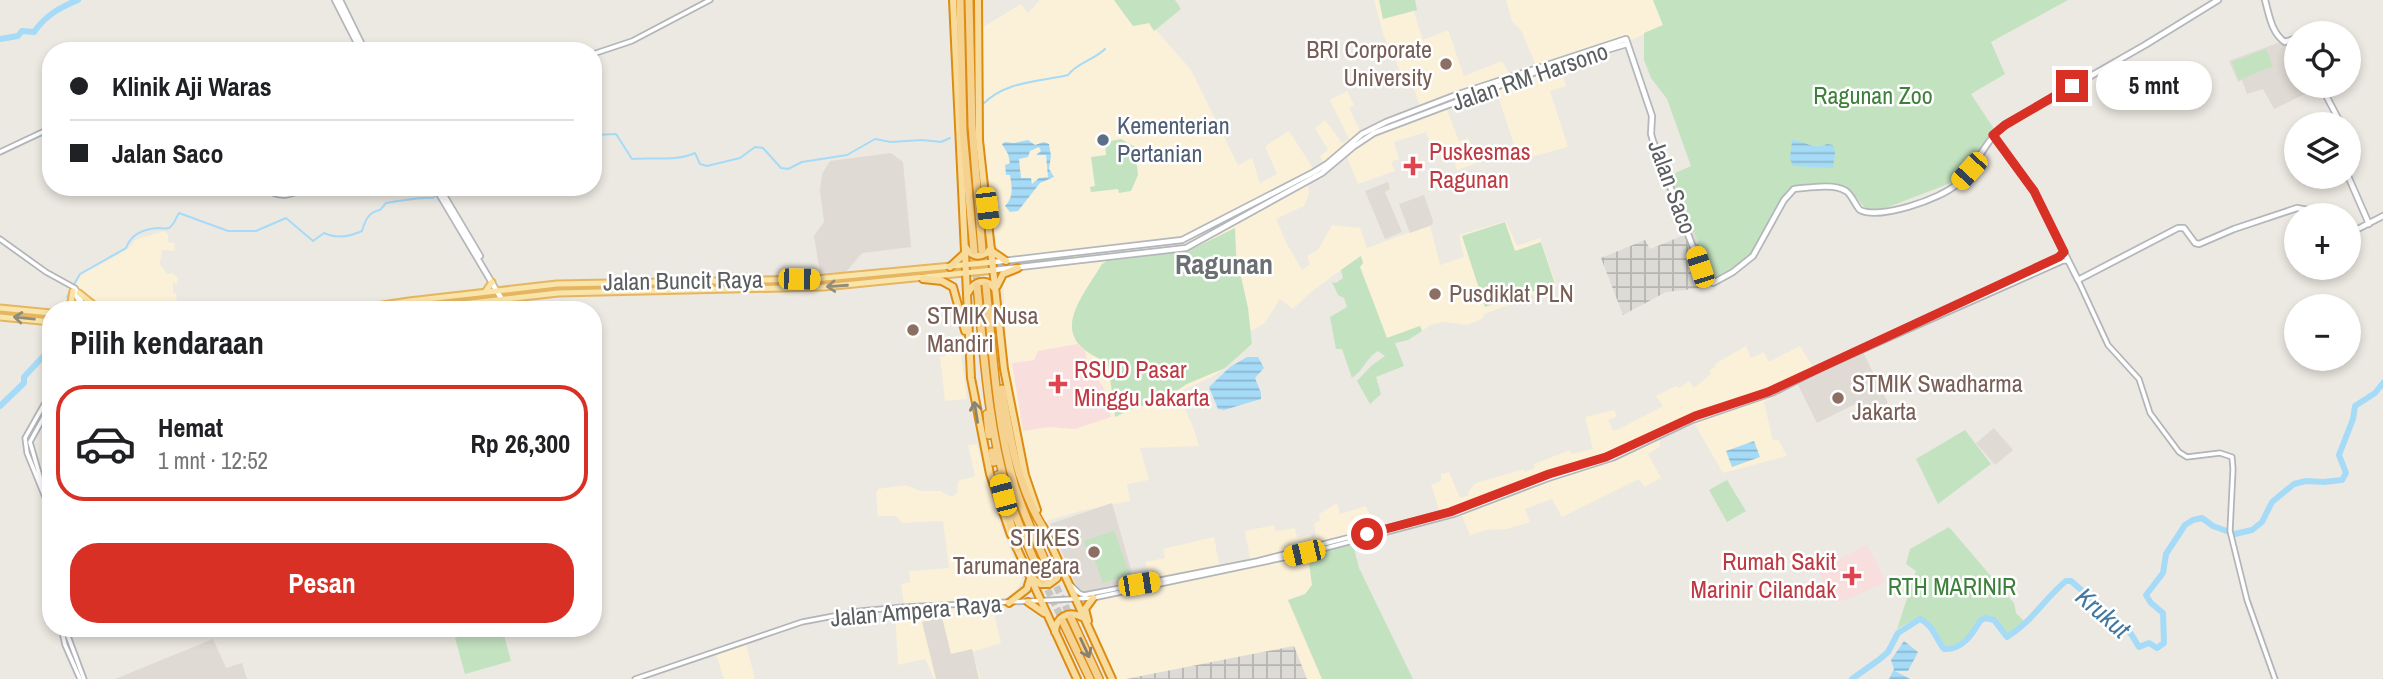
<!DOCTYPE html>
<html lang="id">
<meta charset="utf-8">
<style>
:root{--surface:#fff;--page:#f2f2f2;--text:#202124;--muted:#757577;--line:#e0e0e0;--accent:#d93025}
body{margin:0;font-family:"Archivo Narrow",sans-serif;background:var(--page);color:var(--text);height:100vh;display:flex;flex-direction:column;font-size:26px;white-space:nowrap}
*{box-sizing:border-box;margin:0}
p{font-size:23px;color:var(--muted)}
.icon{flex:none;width:38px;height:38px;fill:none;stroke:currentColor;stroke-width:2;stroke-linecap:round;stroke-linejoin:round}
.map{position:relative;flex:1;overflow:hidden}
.side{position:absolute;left:42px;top:301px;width:560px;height:336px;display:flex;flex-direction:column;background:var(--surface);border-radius:28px;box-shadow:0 4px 10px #0003}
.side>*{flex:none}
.guide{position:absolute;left:42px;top:42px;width:560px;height:154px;border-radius:28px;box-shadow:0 4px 10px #0003;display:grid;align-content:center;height:154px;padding:0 28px;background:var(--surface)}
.fabs{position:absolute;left:2284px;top:21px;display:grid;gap:14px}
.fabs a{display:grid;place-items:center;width:77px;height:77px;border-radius:50%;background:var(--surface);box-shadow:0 4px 10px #0003;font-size:35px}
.end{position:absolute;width:32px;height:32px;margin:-16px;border:9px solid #d93025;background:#fff;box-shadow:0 0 0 4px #fff}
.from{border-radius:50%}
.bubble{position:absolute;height:49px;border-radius:24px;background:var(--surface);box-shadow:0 4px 10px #0003;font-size:23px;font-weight:800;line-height:49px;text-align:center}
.car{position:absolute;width:21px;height:42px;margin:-21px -10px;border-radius:9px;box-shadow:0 0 5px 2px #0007;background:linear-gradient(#f5c518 24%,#345 0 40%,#f5c518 0 76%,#345 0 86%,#f5c518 0)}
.guide b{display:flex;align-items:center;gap:24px;height:66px;font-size:26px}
.guide b+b{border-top:2px solid var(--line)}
.guide i{width:18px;height:18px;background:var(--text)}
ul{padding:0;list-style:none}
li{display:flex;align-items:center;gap:21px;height:116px;margin:0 14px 10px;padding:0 14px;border:4px solid transparent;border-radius:28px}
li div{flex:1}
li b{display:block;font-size:26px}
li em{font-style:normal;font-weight:800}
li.selected{border-color:var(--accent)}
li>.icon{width:63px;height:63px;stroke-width:1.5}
h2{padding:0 28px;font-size:32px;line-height:84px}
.cta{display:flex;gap:14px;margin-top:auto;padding:14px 28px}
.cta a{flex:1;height:80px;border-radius:28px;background:var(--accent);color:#fff;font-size:28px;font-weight:800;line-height:80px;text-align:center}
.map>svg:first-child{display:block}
.commercial{fill:#fbf0d8}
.industrial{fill:url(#industrial-grid)}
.education{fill:#dfdad3}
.medical{fill:#f9dede}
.green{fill:#c3e2c0}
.water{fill:url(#water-rules);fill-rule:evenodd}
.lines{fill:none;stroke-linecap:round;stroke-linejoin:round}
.stream{stroke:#a6dbf8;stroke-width:2}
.river{stroke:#a6dbf8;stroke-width:6}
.motorway-tunnel{stroke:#c8c6c2;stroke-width:7;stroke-dasharray:7 3.5;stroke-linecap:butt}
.tertiary-casing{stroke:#b2b5b8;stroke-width:7}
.secondary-casing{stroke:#b3b7bb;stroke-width:8}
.primary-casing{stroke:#e6b561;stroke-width:9}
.trunk-casing{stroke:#dd8b11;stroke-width:10}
.motorway-casing{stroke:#dd8b11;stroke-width:10}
.tertiary{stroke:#fff;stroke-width:3.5}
.secondary{stroke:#fff;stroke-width:4.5}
.primary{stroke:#f9e5aa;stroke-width:5}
.trunk{stroke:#f7dc9d;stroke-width:6}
.motorway{stroke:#f5d290;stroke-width:7}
.oneway{stroke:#928d7b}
.oneway2{stroke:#898473}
.oneway3{stroke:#88816f}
.route{stroke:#d93025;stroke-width:9}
.education-dot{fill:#8d6e63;stroke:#fff;stroke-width:2.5}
.service-dot{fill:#5c6f8a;stroke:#fff;stroke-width:2.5}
.health-dot{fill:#e0444e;stroke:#fff;stroke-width:2.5}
.labels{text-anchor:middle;stroke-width:5;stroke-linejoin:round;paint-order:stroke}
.education-label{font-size:24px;fill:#785e54;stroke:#fff;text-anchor:start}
.street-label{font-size:24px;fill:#5a5e61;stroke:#fff}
.park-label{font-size:24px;fill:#3d803b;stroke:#fff}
.service-label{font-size:24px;fill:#4e5e75;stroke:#fff;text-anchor:start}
.health-label{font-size:24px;fill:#be3a42;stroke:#fff;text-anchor:start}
.water-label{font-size:26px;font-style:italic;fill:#4278a0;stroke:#fff}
.quarter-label{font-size:28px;font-weight:bold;fill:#6b7073;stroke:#fff}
</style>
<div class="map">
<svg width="2383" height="679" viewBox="0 0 2383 679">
<defs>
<pattern id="industrial-grid" width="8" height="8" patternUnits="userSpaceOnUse" patternTransform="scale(1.75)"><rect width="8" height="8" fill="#dddbd6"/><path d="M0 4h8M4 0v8" fill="none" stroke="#b6b5b1"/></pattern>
<pattern id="water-rules" width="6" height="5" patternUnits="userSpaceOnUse" patternTransform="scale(1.75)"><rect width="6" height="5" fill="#a6dbf8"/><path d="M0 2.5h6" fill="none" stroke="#8ab5cc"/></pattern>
</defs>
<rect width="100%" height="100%" fill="#ece9e2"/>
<path class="commercial" d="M1040,0H1114L1133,26L1150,23L1191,70L1238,165L1252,158L1260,183L1277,174L1265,146L1289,131L1313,168L1323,162L1320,156L1328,150L1315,128L1325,120L1342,143L1349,139L1330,100L1347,91L1354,105L1349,108L1364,139L1371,134L1422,118L1420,106L1409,76L1403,77L1383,34L1374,0H1410L1423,40L1448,30L1464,76L1502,61L1516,85L1540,75L1521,30L1512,21L1506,0H1653L1663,25L1607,52L1560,65L1566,86L1550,91L1568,147L1519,160L1496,90L1473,98L1469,90L1443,99L1459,141L1469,138L1477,163L1457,170L1449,145L1433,150L1426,132L1394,142L1399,159L1391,162L1395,171L1358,184L1346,155L1308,185L1309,194L1304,206L1276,219L1287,244L1302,270L1310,264L1307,256L1318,250L1332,225L1360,228L1367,248L1430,225L1440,265L1464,257L1459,235L1506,221L1517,246L1540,238L1557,286L1485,314L1482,319L1467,325L1443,322L1430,325L1422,331L1420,326L1387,338L1360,267L1363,263L1360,256L1311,292L1293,309L1280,299L1264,324L1250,331L1253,344L1215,375L1178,393L1194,429L1199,446L1140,448L1149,480L1127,484L1130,501L1080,511L1043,522L1029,493L1007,362L1003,277L986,189L980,104V29L1021,4L1028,13Z
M164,231L168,234V242L175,243L174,251L162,250L160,264L167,274L172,273L178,278L177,284L173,283V293H176L178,310H103L73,286L81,275L125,251L132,245L135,240Z
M959,340L967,399L945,401L940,357L945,356L943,342Z
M1746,346L1751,358L1764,352L1769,362L1800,346L1816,372L1764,402L1773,441L1778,439L1787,456L1723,473L1694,423L1660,437V447L1648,454L1661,478L1644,487L1639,479L1562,517L1552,499L1525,509L1530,522L1507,529L1486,530L1470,535L1462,516L1443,521L1431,485L1441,481V474L1449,472L1460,498L1469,495L1468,492L1476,483L1524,469L1525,472L1535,468L1534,464L1570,450L1572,454L1593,449L1585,417L1614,410L1617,416L1608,420L1613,431L1619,429L1663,406L1656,396L1676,386L1679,388L1689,381L1694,388L1711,374L1709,371L1716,366L1715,364Z
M977,444L997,516L1022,580L1017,589L1004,599H991L1001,643L972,652L981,679H934L925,659L898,665L895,612L905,611L901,584L910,582L909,571L949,568L943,521L902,523L896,516H878L876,494L878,489L905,485L921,491H940L952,497L957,493L958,481L975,476L968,445Z
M1337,503L1340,514L1366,506L1379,537L1308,554L1312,585L1306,594L1289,600L1322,679H1307L1293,646L1126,679H1115L1076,595L1151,578L1145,562L1165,558L1163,549L1214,537L1219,564L1250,559L1245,531L1274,525L1275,531L1295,528L1297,538L1311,534L1312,538L1316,536L1314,524L1320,520L1319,514Z
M746,644L755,679H724L716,654Z"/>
<path class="industrial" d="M1694,231L1711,279L1702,288L1666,292L1623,315L1601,258L1645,240L1650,249Z
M1294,646L1307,679H1126Z"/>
<path class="education" d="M2296,36V86H2316L2317,88L2274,109L2263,89L2247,94L2242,80L2238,82L2229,61Z
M891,153L903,162L911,247L862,253L846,272L820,273L814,236L824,222L820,190L822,174L830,161Z
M1388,182L1390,189L1385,192L1402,232L1385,239L1365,191Z
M1424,195L1433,221L1432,225L1410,233L1399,204Z
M1862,350L1888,403L1866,414L1859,402L1817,423L1797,383Z
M1994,428L2013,450L1995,465L1976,443Z
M1112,503L1134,580L1085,592L1079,588L1075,583L1050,524Z
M942,617L951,654L972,649L979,679H936L922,622Z
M213,639L226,668L242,663L247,679H115Z"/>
<path class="medical" d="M1077,344L1085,351L1089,369L1104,388L1111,417L1075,429L1049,427L1023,431L1012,363L1034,360L1038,351Z
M1867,545L1886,582L1844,601L1843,598L1834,603L1818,570Z"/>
<path class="green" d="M1114,0H1175L1181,9L1154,31L1149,23L1133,26Z
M1379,0H1415L1417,10L1383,19Z
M1653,0H2068L1991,42L2005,74L1971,94L1994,129L1973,163L1956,181L1883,209H1866L1848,188L1830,184L1794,185C1779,204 1770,227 1756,247C1746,262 1727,271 1711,279L1694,231L1685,234L1662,179L1691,166L1667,99L1651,78L1644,60V33L1663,25Z
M2266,49L2273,66L2239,80L2232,62Z
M1121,139L1135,147L1138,175L1131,191L1119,193L1118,189L1091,192L1090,187L1095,186L1091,157L1106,155L1105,142Z
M1505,222L1515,251L1541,242L1555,284L1485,307L1462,236Z
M1235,228L1236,254L1248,308L1252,344L1225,368L1187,384L1162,400L1134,408L1115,417L1108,362C1045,339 1079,302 1102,264L1107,261L1188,251Z
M1361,256L1363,263L1360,267L1387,338L1420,326L1422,331L1408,340L1395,343L1404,366L1376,377L1381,394L1370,404L1357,381L1371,366L1385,356L1378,351C1367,357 1363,371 1352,378L1342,349H1336L1330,317L1347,307L1344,298L1338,295L1332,282L1336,283L1343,278L1341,270Z
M1965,430L1991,464L1938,504L1916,459Z
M1727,480L1746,511L1727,522L1709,490Z
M1949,527L2014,603L2016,613L2026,623L2007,634L1993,618L1984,615L1967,638L1944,652L1925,620L1915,619L1897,629L1916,571L1906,564L1910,549Z
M1114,531L1130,575L1103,583L1094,558L1089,556L1084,541Z
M1353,545L1359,568L1413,679H1322L1288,600L1305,594L1312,585L1308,554Z
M491,628H502L511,661L465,674L455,638Z"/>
<path class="water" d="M1028,140L1035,145L1044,142L1049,144L1051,156L1049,169L1054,177L1040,183L1018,211L1010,212L1005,206C1014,196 1012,188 1010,175H1006L1005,165L1010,163L1008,154L1002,144L1005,142L1014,143ZM1039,147L1041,151L1036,155H1046L1048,177L1039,178L1032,184L1031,178H1021L1019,159L1028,157L1030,151Z
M1792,140C1806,141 1813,151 1827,144L1833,145L1835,152L1833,168L1793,166L1790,159Z
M1247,357H1258L1264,368L1255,378L1261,393V399L1224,410L1218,409L1209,387L1230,367Z
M1754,441L1760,457L1732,467L1726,451Z
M1904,641L1918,652L1908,671H1895L1910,679H1889L1894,669L1891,660Z"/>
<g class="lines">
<path class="stream" d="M983,104C1006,81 1038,82 1068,75C1077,63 1094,60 1105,49
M593,135L616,134L632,159C653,157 675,162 695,153L700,164L707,166L740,158L755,147L763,148L781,168L788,169L802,162L847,155L875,139L891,142L922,140L941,142L950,138
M443,192L457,193L471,187
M67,297L80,274L126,248C131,234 143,229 158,228C161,228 167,229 169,228C174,225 176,218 179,213L228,231H256L286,218L313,241L324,233C337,239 349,237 362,231C365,221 368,212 380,210L386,203C399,201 422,197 433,198L437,193"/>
<path class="river" d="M0,39L18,36L22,31L34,32C46,15 59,8 78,0
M0,406L24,383V377L51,348
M1852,679L1880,659L1888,652L1898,633L1920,619C1933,625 1936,639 1944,649C1962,650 1972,635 1980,621L1985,618L1994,620L2007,637C2032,622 2044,599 2066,581H2071L2110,615L2113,623C2131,629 2129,631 2139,647L2149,643L2157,648L2164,643L2163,613L2151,603L2146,595L2163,573L2166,554L2185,525L2193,520L2202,518L2213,526L2235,534L2252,530L2262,522L2272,502L2294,484L2306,481L2324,482L2342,480L2346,473L2339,455L2353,419L2355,406L2375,393L2383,383"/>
<path class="motorway-tunnel" d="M974,251L977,286
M983,258L986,286
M1052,577L1071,618
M1043,580L1063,621"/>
<defs>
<path id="tertiary" d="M593,54L632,41L710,0
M0,152L51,128
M264,187C279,200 291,196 308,187
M0,239L46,272L75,288L81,298L82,310
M2078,280L2108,345L2139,379L2150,413L2179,452L2187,457L2220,453L2232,457L2233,469L2230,531L2247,600L2275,679
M73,291L79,301V310
M51,392L25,438L27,453L51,512
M49,508L30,442L51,404
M1071,585L1079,593L1084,595L1257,561L1452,511L1553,473L1609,456L1695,416L1768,392L2052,261L2063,252
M61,628L65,645L80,679
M65,628L84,679
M635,679L802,622L860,611L903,607L1093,598L1307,553L1455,514L1547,479L1613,458L1691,421L1773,393L1826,366L2063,261H2068"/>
<path id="secondary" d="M335,0L361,51
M340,0L365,51
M2265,0C2269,15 2272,34 2285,42L2296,38
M2321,86L2340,122L2339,124
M1993,135L2034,192L2078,280L2178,228H2184L2195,243L2199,244L2234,229L2297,208L2308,210L2313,215
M2348,176L2369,224
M435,187L501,298
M439,187L480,256
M2348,234L2383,216
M994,262L1182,240L1314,172L1327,164L1362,134L1386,122L1456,95L1626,39L1652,116L1651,134L1653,141L1703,274L1707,280L1713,283L1733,272L1753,256L1784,200L1794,189C1808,188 1833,183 1846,191C1852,195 1855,205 1860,210C1879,220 1941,199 1957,184C1977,167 1984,141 2005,125L2145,45L2218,0
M994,270L1186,248L1322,173L1353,147L1374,133L1549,67L1627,44"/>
<path id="primary" d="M486,291L492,282
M79,293L100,310
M0,308L51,313
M66,310L71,302L73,291
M349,310L409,301L557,284L814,279L994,262
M408,310L558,293L824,287L994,270
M0,317L51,322"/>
<path id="trunk" d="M953,0L971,378L990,474L1011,535
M978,0L979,140L1004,369L1025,475L1037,510
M965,246C970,256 978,258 987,253L991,248
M993,252L1006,261
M950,267L963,255
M923,279L942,281L953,287L965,331
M997,286L1003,274L1018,268
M968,293C974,281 986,277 995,289
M1043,527L1112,679
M1015,544L1077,679
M1031,577L1040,584H1049L1057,578L1060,568
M1028,602L1044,613
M1009,603L1027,589L1030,579
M1088,621L1085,609L1093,598
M1055,632C1056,617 1068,610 1082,617"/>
<path id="motorway" d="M960,0L963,131L974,251
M969,0L972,126L982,250
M977,286C984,354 988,424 1007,490C1016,521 1030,551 1043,580
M986,286C993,352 996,423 1015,487C1025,518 1039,547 1052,576
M1002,389C1010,438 1017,486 1044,529
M987,414L989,435
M992,452L994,462
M998,475L1017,548
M1071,618L1099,679
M1063,622L1090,679"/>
</defs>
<use href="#tertiary" class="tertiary-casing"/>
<use href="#secondary" class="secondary-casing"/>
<use href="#primary" class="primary-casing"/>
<use href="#trunk" class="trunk-casing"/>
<use href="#motorway" class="motorway-casing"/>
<use href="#tertiary" class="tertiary"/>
<use href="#secondary" class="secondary"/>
<use href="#primary" class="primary"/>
<use href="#trunk" class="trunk"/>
<use href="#motorway" class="motorway"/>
</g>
<defs><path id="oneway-shaft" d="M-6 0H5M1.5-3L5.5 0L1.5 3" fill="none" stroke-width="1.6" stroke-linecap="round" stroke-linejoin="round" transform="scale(1.75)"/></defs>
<g class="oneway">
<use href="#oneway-shaft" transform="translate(837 286) rotate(176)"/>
<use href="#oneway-shaft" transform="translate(24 318) rotate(-174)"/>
</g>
<use class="oneway2" href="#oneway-shaft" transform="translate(976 412) rotate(-99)"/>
<use class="oneway3" href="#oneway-shaft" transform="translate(1085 648) rotate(65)"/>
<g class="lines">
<path class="route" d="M1367,534L1450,512L1549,474L1606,457L1695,416L1768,392L2059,257L2064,252L2034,191L1993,135L2005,125L2072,86"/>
</g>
<g class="education-dot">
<circle cx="1446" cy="64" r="7"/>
<circle cx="1435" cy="294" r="7"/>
<circle cx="913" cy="330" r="7"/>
<circle cx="1838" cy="398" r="7"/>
<circle cx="1094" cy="552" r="7"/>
</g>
<circle class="service-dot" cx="1103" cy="140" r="7"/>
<g class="health-dot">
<path d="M1409.5 155.5h7v7h7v7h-7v7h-7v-7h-7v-7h7z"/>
<path d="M1054.5 373.5h7v7h7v7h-7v7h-7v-7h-7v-7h7z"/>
<path d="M1848.5 565.5h7v7h7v7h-7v7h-7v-7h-7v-7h7z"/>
</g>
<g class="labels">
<g class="education-label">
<text x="1432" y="58" text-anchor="end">BRI Corporate<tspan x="1432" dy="28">University</tspan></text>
<text x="1449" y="302">Pusdiklat PLN</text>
<text x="927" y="324">STMIK Nusa<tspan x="927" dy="28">Mandiri</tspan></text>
<text x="1852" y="392">STMIK Swadharma<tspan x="1852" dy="28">Jakarta</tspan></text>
<text x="1080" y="546" text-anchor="end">STIKES<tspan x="1080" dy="28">Tarumanegara</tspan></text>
</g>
<g class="street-label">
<text transform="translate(1530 77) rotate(-19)" y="8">Jalan RM Harsono</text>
<text transform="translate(1672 187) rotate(70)" y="8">Jalan Saco</text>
<text transform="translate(683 281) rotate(-1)" y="8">Jalan Buncit Raya</text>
<text transform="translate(916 611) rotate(-5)" y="8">Jalan Ampera Raya</text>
</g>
<g class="park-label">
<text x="1873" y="104">Ragunan Zoo</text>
<text x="1952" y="595">RTH MARINIR</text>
</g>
<g class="service-label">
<text x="1117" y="134">Kementerian<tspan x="1117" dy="28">Pertanian</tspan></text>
</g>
<g class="health-label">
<text x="1429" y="160">Puskesmas<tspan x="1429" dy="28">Ragunan</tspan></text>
<text x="1074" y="378">RSUD Pasar<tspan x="1074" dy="28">Minggu Jakarta</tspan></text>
<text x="1836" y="570" text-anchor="end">Rumah Sakit<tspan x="1836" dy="28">Marinir Cilandak</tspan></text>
</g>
<g class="water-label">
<text transform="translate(2103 613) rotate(41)" y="9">Krukut</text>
</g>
<g class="quarter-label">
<text x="1224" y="274">Ragunan</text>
</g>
</g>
</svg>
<div class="fabs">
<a><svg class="icon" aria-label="locate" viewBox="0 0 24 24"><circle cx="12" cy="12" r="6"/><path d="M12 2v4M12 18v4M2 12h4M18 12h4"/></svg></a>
<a><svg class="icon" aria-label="layers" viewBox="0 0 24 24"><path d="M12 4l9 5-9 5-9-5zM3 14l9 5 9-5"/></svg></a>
<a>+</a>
<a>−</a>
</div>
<i class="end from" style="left:1367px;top:534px"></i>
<i class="end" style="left:2072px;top:86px"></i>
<div class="bubble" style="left:2096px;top:61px;width:116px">5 mnt</div>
<i class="car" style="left:1969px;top:171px;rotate:222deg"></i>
<i class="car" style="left:987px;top:208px;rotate:173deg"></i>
<i class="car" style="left:1700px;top:267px;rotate:342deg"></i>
<i class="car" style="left:799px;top:279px;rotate:91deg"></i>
<i class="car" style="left:1003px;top:495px;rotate:345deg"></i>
<i class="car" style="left:1304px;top:553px;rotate:257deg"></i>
<i class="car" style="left:1139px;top:584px;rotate:81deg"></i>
<div class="guide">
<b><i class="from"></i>Klinik Aji Waras</b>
<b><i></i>Jalan Saco</b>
</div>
<section class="side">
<h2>Pilih kendaraan</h2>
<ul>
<li class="selected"><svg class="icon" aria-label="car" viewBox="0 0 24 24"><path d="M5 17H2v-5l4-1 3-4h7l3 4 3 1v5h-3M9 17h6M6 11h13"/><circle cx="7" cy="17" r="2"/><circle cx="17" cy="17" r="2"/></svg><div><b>Hemat</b><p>1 mnt · 12:52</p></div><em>Rp 26,300</em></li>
</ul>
<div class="cta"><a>Pesan</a></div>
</section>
</div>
